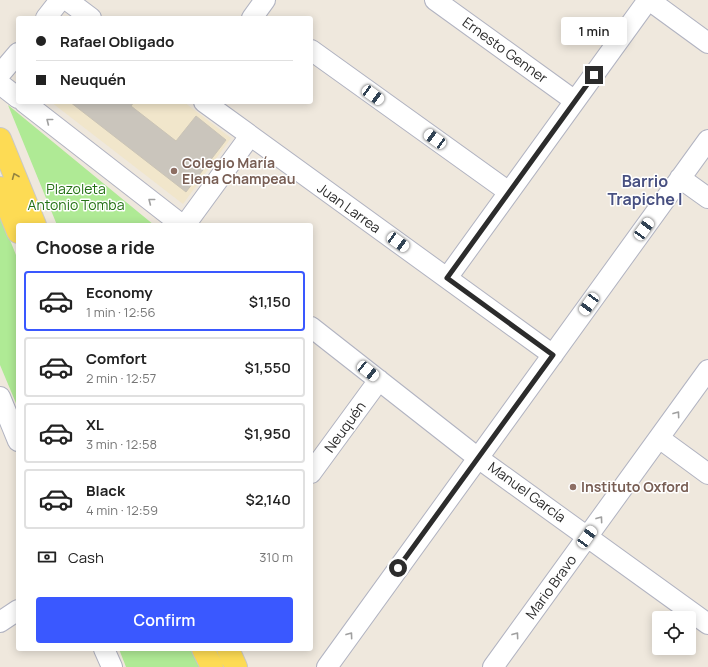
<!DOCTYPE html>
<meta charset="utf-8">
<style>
:root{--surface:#fff;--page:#f6f6f6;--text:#222;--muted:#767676;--line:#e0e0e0;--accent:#3a58ff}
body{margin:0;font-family:Manrope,sans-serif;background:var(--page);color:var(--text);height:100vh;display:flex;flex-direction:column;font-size:15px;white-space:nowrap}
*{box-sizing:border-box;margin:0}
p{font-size:13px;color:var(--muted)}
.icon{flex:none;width:22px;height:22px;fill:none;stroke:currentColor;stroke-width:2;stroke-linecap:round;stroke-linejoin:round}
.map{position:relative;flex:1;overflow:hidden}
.side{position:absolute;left:16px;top:223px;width:297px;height:428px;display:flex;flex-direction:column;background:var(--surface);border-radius:4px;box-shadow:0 2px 10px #0003}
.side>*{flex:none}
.hud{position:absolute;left:16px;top:16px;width:297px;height:88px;border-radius:4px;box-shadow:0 2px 10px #0003;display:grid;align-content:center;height:88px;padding:0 20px;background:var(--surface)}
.controls{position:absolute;left:652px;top:611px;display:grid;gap:8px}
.controls a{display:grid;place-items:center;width:44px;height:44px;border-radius:4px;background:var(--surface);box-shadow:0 2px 10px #0003;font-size:20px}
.end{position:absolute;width:18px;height:18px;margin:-9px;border:5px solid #2c2c2c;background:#fff;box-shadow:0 0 0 2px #fff}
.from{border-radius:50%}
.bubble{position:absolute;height:28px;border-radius:4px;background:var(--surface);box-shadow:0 2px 10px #0003;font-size:13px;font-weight:600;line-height:28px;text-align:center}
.car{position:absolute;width:12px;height:24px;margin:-12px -6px;border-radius:5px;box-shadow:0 0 3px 1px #0007;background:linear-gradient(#fff 24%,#345 0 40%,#fff 0 76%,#345 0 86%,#fff 0)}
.hud b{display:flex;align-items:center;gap:14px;height:38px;font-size:15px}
.hud b+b{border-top:1px solid var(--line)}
.hud i{width:10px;height:10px;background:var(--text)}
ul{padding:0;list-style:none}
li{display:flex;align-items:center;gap:12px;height:60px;margin:0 8px 6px;padding:0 12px;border:2px solid var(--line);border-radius:4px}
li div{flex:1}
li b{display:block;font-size:15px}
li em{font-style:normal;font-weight:600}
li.selected{border-color:var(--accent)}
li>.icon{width:36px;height:36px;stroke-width:1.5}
h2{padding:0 20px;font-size:18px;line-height:48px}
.pay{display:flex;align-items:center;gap:10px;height:44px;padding:0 20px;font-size:15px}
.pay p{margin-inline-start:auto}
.action{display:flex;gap:8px;margin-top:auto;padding:8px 20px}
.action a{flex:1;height:46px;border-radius:4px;background:var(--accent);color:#fff;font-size:16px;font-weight:600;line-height:46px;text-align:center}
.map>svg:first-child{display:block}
.education{fill:#f1e6cb}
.green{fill:#afea95}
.building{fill:#cac5bc;stroke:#cac4b6}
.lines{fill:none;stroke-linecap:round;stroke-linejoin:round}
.minor-casing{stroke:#b1b3c1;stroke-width:22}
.major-casing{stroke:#c8c8c8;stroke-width:24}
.minor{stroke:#fff;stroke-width:20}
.major{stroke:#fddb54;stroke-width:22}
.oneway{stroke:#a0a0a0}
.oneway2{stroke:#948440}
.route{stroke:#2c2c2c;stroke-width:5}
.education-dot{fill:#8d6e63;stroke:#fff;stroke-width:1.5}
.labels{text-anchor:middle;stroke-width:3;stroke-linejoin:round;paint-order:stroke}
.street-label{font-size:14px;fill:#2c2c2c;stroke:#fff}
.education-label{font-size:14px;font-weight:bold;fill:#785e54;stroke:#fff;text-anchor:start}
.park-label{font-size:14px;fill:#247114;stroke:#fff}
.quarter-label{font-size:16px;font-weight:bold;fill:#485081;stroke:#fff}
</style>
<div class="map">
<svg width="708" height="667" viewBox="0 0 708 667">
<rect width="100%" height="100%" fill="#efe8dd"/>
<path class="education" d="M51,102H184L231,138L183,204Z"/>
<path class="green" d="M8,105L154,225H57Z
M0,215L18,260V408L0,365Z
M119,649H195L203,667H126Z"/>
<path class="building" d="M70,102H134L131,106L176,141L196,116L226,140L186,192Z"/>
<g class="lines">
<defs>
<path id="minor" d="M67,0L91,18
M435,0L575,101
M649,0L708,43
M46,18L60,0
M252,18L265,0
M311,50L509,192
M0,74L18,53
M0,84L18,98
M24,102L182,225
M204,102L553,355
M680,178L708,198
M185,225L250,136
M447,278L648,0
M311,327L478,458L708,624
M0,397L18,441
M659,438L708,474
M311,473L379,380
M0,622L18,610
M104,649L112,667
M327,667L708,140
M493,667L708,370"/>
<path id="major" d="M0,139L35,225
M0,188L18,232
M203,649L212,667
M228,649L236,667"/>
</defs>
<use href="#minor" class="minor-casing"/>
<use href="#major" class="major-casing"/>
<use href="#minor" class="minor"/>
<use href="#major" class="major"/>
</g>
<defs><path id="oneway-chevron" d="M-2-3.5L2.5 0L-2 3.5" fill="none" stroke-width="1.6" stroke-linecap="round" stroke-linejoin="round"/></defs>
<g class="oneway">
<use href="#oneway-chevron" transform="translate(49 121) rotate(-142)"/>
<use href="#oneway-chevron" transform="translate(151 201) rotate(-142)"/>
<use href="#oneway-chevron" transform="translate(677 414) rotate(-54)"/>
<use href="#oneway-chevron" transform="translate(600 519) rotate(-54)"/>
<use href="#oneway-chevron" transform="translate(350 635) rotate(-54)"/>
<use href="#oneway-chevron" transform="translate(516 635) rotate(-54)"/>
</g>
<use class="oneway2" href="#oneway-chevron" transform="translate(15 176) rotate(-112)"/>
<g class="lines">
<path class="route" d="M398,568L553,355L447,278L594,75"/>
</g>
<g class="education-dot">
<circle cx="174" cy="171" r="4"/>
<circle cx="573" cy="487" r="4"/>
</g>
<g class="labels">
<g class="street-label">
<text transform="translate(505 50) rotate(36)" y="5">Ernesto Genner</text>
<text transform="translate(349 208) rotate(36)" y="5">Juan Larrea</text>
<text transform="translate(345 427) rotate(-54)" y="5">Neuquén</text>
<text transform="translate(527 492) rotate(36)" y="5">Manuel García</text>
<text transform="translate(551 587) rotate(-54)" y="5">Mario Bravo</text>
</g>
<g class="education-label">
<text x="182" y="168">Colegio María<tspan x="182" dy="16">Elena Champeau</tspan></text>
<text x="581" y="492">Instituto Oxford</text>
</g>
<g class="park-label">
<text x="76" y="194">Plazoleta<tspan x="76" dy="16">Antonio Tomba</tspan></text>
</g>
<g class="quarter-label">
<text x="645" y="187">Barrio<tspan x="645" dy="18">Trapiche I</tspan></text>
</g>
</g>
</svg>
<div class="controls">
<a><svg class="icon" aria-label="locate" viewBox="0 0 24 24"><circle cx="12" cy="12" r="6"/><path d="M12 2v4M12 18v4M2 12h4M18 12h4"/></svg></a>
</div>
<i class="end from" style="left:398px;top:568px"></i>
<i class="end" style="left:594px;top:75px"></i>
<div class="bubble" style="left:561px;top:17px;width:66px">1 min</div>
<i class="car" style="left:373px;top:95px;rotate:126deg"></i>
<i class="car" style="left:435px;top:139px;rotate:306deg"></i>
<i class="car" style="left:644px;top:229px;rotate:36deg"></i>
<i class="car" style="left:398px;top:242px;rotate:126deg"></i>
<i class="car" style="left:589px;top:304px;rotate:216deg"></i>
<i class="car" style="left:368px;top:371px;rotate:129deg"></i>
<i class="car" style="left:587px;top:537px;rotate:36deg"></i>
<div class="hud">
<b><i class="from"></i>Rafael Obligado</b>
<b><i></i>Neuquén</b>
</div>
<section class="side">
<h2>Choose a ride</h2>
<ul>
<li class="selected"><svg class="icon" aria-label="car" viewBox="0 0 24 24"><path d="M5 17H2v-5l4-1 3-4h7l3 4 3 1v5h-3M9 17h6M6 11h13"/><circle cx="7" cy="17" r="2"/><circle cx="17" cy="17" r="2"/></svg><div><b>Economy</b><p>1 min · 12:56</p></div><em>$1,150</em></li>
<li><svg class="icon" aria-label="car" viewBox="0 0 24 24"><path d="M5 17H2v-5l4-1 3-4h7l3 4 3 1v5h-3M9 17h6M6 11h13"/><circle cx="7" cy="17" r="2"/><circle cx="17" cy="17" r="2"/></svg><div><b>Comfort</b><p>2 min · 12:57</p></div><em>$1,550</em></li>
<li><svg class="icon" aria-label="car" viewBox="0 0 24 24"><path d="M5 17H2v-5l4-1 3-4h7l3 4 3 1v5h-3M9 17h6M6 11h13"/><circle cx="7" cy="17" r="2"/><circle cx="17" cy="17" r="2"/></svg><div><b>XL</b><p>3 min · 12:58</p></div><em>$1,950</em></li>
<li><svg class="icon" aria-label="car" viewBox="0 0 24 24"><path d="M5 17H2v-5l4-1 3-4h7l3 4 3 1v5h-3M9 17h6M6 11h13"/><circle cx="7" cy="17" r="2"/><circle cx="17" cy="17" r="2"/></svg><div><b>Black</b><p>4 min · 12:59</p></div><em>$2,140</em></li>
</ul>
<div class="pay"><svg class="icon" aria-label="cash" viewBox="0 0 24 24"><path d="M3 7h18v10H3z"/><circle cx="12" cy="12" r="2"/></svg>Cash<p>310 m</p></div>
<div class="action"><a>Confirm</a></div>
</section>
</div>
